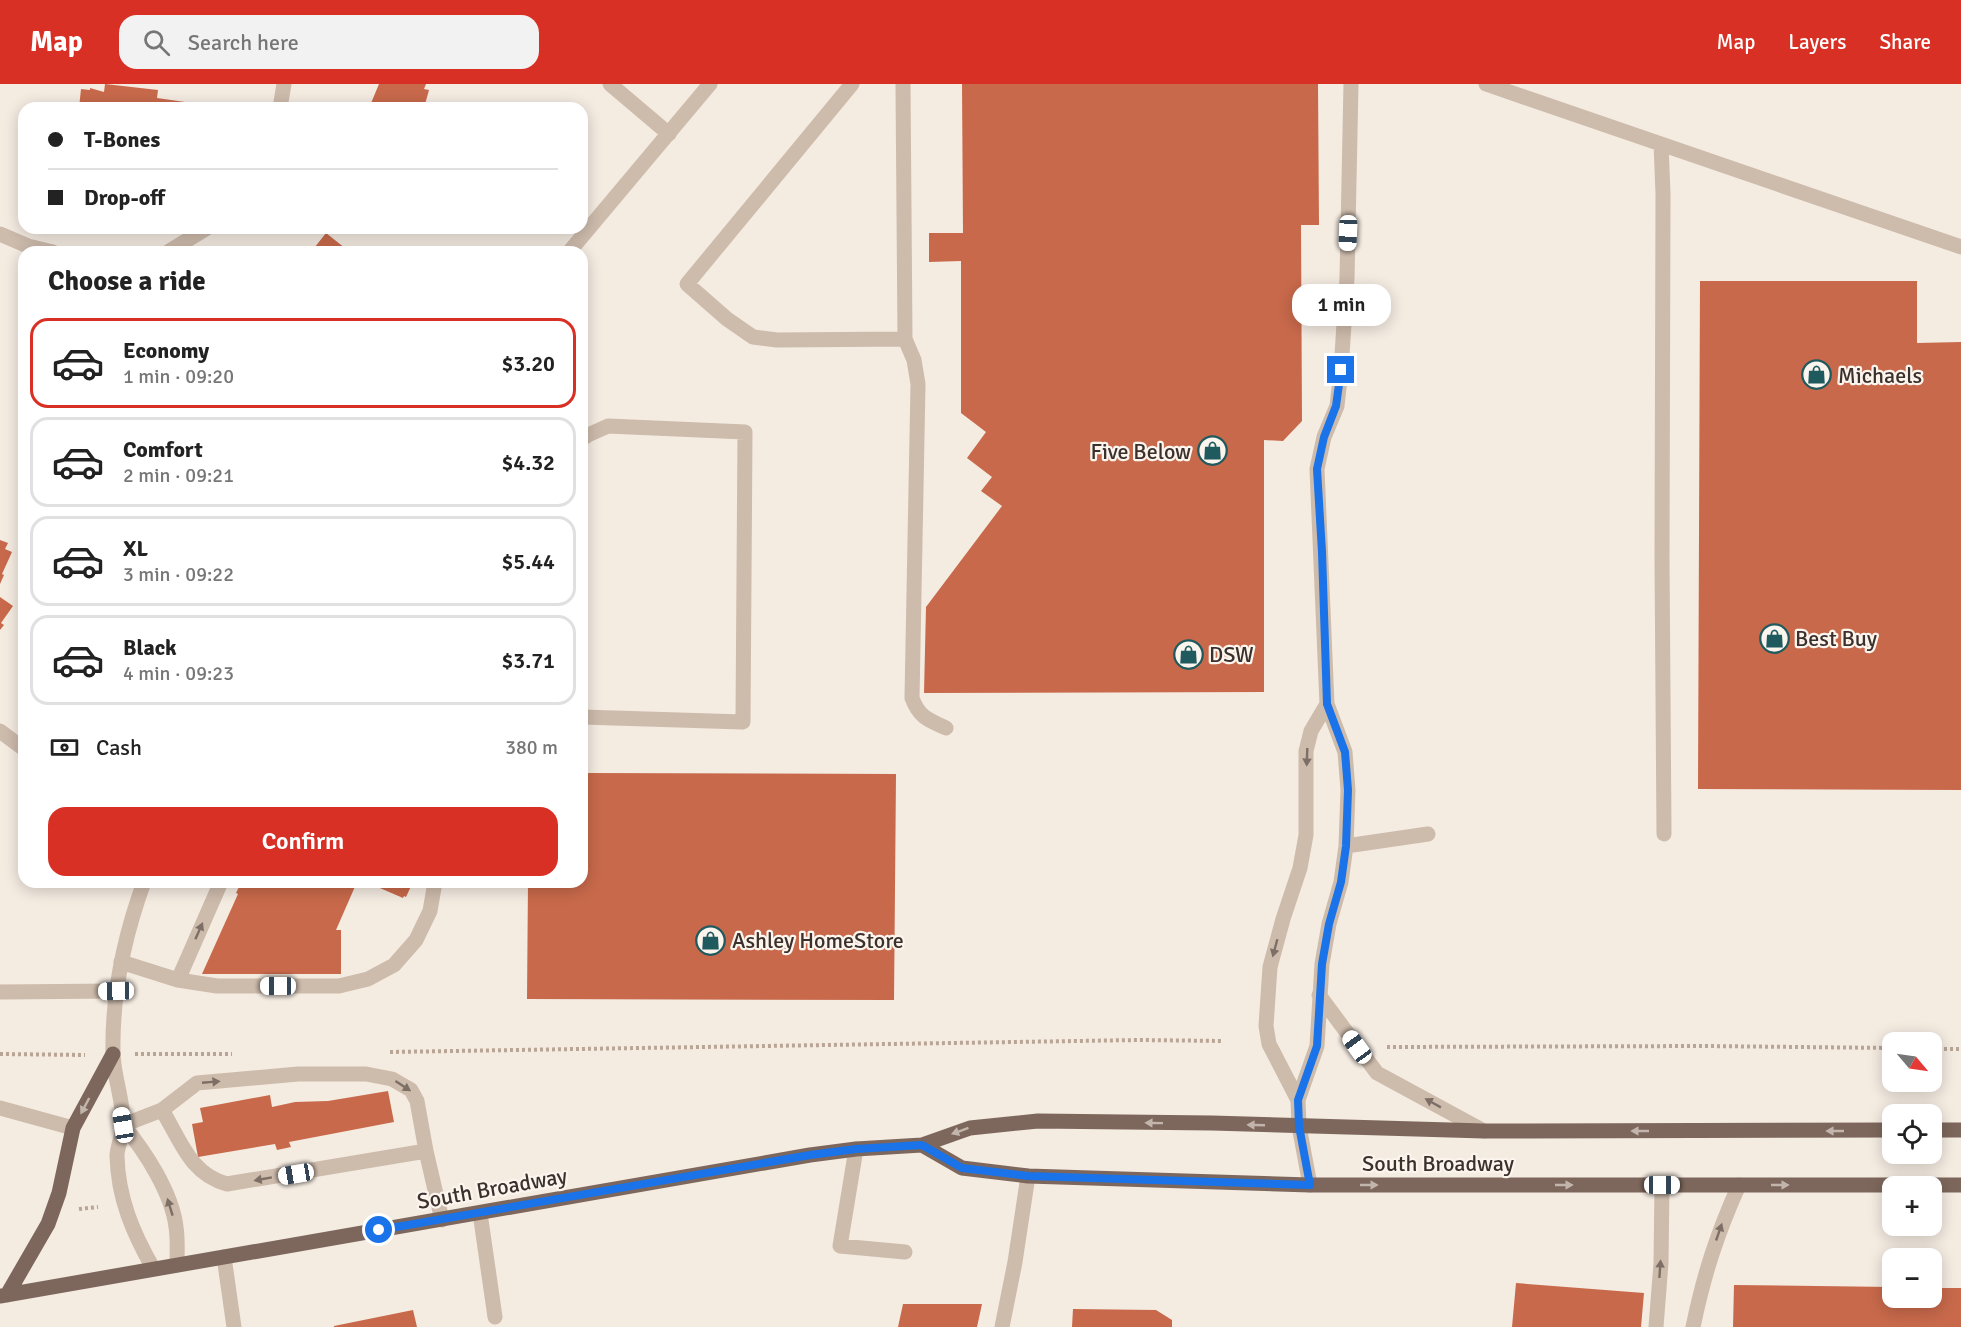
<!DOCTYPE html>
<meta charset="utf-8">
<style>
:root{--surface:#fff;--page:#f2f2f2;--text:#222;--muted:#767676;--line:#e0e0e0;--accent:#d93025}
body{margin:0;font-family:Signika,sans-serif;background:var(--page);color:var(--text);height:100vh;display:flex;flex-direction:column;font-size:22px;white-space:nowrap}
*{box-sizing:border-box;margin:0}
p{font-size:20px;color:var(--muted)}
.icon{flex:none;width:33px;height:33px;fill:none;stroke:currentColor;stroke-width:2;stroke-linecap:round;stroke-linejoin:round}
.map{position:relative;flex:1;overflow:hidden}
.sheet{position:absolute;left:18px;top:162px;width:570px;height:642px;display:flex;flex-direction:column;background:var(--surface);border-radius:18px;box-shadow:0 3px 15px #0003}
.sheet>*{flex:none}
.guide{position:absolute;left:18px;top:18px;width:570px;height:132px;border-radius:18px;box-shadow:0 3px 15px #0003;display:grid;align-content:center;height:132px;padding:0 30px;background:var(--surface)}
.needle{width:39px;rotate:119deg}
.fabs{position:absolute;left:1882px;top:948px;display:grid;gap:12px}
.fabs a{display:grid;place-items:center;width:60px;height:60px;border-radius:12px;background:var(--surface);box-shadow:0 3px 15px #0003;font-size:30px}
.end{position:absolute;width:27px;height:27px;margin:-14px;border:8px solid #1a73e8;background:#fff;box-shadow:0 0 0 3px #fff}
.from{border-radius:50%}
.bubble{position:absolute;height:42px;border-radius:18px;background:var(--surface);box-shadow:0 3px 15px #0003;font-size:20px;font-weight:600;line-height:42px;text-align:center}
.car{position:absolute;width:18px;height:36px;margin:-18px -9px;border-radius:8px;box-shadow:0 0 4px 2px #0007;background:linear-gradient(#fff 24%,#345 0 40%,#fff 0 76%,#345 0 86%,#fff 0)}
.guide b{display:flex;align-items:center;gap:21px;height:57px;font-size:22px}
.guide b+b{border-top:2px solid var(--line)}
.guide i{width:15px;height:15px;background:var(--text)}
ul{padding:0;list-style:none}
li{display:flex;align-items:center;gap:18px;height:90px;margin:0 12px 9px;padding:0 18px;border:3px solid var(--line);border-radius:18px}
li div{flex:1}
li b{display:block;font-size:22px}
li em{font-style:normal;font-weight:600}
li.selected{border-color:var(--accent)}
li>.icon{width:54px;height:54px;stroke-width:1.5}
h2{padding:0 30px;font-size:27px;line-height:72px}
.pay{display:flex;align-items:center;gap:15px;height:66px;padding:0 30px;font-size:22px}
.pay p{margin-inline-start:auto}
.button{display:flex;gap:12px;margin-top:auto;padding:12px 30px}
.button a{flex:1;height:69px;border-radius:18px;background:var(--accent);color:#fff;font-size:24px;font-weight:600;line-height:69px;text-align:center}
header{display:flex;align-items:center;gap:36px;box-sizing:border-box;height:84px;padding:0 30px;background:var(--accent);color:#fff}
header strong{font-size:28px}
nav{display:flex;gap:33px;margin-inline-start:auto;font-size:21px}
.search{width:420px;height:54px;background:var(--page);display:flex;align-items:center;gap:15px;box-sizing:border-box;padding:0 21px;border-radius:18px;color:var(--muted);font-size:22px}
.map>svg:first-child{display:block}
.building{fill:#c8694b}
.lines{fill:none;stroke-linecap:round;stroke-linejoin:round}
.path{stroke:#b9a596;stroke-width:4;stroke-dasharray:3 3;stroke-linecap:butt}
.service{stroke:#cdbbac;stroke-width:15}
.minor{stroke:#cdbbac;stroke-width:15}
.tertiary{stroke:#cdbbac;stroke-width:15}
.primary{stroke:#7d675c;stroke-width:15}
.oneway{fill:#7d6f65}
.oneway2{fill:#c2b5ac}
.route{stroke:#1a73e8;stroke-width:8}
.labels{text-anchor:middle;stroke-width:4.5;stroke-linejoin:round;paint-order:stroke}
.poi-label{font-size:22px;fill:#3b302b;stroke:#fbf5ee;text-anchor:start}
.street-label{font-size:22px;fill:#3b302b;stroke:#fbf5ee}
</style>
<header>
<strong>Map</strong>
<div class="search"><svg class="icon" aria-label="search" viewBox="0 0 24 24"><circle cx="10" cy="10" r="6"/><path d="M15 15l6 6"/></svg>Search here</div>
<nav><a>Map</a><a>Layers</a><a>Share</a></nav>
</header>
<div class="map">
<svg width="1961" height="1243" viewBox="0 0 1961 1243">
<rect width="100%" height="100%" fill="#f4ebe1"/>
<path class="building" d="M105,0L158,6L157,14L192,19V24H79L81,5L90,6V4L104,8Z
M379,0H426L424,5L429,6L424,24H369Z
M962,0H1318L1319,141H1301L1302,337L1283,357L1264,356V608L924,609L926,523L1002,422L981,407L992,393L967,374L986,348L961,329V177L929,178V149H963Z
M326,149L350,168H311Z
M1700,197H1917V259L1961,258V706L1698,705Z
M0,456L8,459L5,465L12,468L2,490L4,491L0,500Z
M0,513L13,522L1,539L4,541L0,546Z
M582,689L896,690L894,916L527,915L528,798H582Z
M238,798H357L336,846H341V890H202L238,810L236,809L240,801L237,800Z
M366,798H413L406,813L404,812L403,814Z
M388,1007L394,1038L289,1058L291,1063L277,1066L275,1060L198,1073L192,1040L203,1038L200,1024L270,1011L272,1023L295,1018L328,1017Z
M1516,1199L1644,1209L1641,1243H1512Z
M1734,1201L1893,1203V1214H1932V1204H1961V1243H1733Z
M903,1220H982L977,1243H898Z
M1073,1225L1156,1226L1172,1236V1243H1072Z
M413,1226L417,1243H334V1242Z"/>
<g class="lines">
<path class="path" d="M1387,963L1703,962L1893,964
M1932,965H1961
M390,968L1139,956L1223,957
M0,970L85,971
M135,970H232
M79,1125L98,1123"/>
<path class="service" d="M852,0L687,200L727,235L753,253L777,256L905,255L903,0
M1486,0L1961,163
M1661,60L1663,110L1662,474L1664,750
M905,255L914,276L918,300L912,614C919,633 928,636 946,644
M582,355L588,351L608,342L745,348L743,638L582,633
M1346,762L1428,750
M121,878L178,896L217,902H339L368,895L394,881L416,856L430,827L435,798
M178,896L221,798
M1319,911L1377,989L1484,1047
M1298,1016L1269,960L1266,942L1270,883L1283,835L1300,784L1306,751V667L1311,647L1327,620
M0,1024L73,1044
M123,1041L162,1026L197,999L298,990H366L392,995L411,1006L417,1017L426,1067L227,1100C190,1090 181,1057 162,1026
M856,1065L840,1162L905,1168
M426,1067L442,1136
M1310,1101L1299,1042L1298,1016L1317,962L1322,880L1329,840L1341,798L1346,762L1348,706L1345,668L1327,620L1317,385L1324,353L1337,322L1341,286L1347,194L1351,0
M480,1129L495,1233
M224,1173L234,1243
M1002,1243L1015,1178L1028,1092
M1656,1243L1661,1179L1662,1101
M1693,1243C1704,1190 1717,1150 1739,1101"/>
<path class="minor" d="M610,0L669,50
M280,24L284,0
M0,150L28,162L53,168
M168,168L207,144
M0,647L24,665
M0,908L116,907"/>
<path class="tertiary" d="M569,168L710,0
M144,798C124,853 112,910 113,968C113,992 124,1017 123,1041C123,1052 117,1062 117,1072C118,1114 133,1149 153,1184
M123,1041C145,1067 172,1109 176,1143C178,1155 177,1168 177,1181"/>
<path class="primary" d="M1932,1046H1961
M922,1061L962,1084L1028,1092L1310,1101H1961
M7,1211L48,1140L59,1109L73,1044L113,970
M0,1212L810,1071L856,1065L922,1061L970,1044L1038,1037L1212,1039L1484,1047L1893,1046"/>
</g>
<defs><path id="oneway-solid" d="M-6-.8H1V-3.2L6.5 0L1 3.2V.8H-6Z" transform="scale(1.5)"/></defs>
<g class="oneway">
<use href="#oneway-solid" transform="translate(1307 673) rotate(92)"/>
<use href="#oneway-solid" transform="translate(199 847) rotate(-66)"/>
<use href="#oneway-solid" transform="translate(1275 864) rotate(105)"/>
<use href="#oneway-solid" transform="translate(211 998) rotate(-5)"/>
<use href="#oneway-solid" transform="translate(403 1002) rotate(33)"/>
<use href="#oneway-solid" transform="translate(1433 1019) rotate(-151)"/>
<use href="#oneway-solid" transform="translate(263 1095) rotate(170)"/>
<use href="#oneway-solid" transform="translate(170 1123) rotate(-107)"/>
<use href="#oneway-solid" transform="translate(1719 1148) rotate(-71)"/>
<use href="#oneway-solid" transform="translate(1660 1185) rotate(-86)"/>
</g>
<g class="oneway2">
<use href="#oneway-solid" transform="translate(85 1022) rotate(118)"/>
<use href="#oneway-solid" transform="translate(1154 1039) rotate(-179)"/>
<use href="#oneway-solid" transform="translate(1256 1041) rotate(-178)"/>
<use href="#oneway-solid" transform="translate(960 1047) rotate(160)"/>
<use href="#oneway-solid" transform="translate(1640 1047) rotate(180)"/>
<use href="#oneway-solid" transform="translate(1835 1047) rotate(180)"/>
<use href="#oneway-solid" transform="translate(1369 1101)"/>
<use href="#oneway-solid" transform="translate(1564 1101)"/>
<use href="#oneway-solid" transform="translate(1780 1101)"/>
</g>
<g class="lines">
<path class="route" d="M379,1146L810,1071L856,1065L922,1061L962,1084L1028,1092L1310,1101L1299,1042L1298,1016L1317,962L1322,880L1329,840L1341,798L1346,762L1348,706L1345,668L1327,620L1322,468L1317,385L1324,353L1336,322L1341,286"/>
</g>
<defs>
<symbol id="shop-ring" viewBox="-11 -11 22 22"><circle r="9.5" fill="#fbf5ee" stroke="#1f5a5e" stroke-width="1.5"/><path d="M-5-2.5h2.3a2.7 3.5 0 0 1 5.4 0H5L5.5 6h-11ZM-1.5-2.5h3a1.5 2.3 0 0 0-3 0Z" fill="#1f5a5e"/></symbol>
</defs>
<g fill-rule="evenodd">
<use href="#shop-ring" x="1800" y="274" width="33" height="33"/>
<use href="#shop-ring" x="1196" y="350" width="33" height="33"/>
<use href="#shop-ring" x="1758" y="538" width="33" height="33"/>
<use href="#shop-ring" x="1172" y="554" width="33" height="33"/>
<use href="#shop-ring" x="694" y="840" width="33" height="33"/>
</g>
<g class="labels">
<g class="poi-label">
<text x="1838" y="299">Michaels</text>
<text x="1191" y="375" text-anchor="end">Five Below</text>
<text x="1795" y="562">Best Buy</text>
<text x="1209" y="578">DSW</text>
<text x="732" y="864">Ashley HomeStore</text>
</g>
<g class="street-label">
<text x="1438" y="1087">South Broadway</text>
<text transform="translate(492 1104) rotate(-10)" y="8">South Broadway</text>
</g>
</g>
</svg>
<div class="fabs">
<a><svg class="needle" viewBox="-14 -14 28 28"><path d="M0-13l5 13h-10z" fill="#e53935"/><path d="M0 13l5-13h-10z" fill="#767676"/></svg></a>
<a><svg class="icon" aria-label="locate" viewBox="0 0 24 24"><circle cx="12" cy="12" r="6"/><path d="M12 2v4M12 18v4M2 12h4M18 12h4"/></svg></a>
<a>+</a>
<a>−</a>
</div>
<i class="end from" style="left:379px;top:1146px"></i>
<i class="end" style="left:1341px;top:286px"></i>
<div class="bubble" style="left:1292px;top:200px;width:99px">1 min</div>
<i class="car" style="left:1348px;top:149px;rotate:182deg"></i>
<i class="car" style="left:278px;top:902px;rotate:270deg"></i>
<i class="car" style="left:116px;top:907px;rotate:269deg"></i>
<i class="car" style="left:1357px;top:963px;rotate:324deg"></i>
<i class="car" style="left:123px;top:1041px;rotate:351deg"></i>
<i class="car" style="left:296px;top:1090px;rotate:260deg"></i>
<i class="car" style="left:1662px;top:1101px;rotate:90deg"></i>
<div class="guide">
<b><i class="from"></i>T-Bones</b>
<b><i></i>Drop-off</b>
</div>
<section class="sheet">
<h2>Choose a ride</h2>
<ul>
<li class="selected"><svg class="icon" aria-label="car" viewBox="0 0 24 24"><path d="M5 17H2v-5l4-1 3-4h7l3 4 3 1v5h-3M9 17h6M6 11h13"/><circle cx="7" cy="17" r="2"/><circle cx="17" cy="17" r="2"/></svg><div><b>Economy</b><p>1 min · 09:20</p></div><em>$3.20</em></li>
<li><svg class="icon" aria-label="car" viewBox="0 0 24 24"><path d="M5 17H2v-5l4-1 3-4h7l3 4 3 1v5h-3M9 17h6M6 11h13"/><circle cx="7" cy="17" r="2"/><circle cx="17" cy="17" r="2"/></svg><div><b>Comfort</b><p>2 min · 09:21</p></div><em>$4.32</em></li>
<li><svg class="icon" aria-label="car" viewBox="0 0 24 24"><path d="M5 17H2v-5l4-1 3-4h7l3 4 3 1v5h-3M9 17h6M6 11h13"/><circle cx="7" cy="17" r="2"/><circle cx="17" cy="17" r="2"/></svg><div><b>XL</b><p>3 min · 09:22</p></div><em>$5.44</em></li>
<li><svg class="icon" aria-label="car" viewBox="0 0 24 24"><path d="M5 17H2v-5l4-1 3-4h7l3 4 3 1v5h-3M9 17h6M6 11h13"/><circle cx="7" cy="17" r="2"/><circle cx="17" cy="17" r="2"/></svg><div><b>Black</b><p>4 min · 09:23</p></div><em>$3.71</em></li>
</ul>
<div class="pay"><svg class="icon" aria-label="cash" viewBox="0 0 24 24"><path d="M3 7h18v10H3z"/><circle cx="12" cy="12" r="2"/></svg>Cash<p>380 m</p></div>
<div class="button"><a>Confirm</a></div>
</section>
</div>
